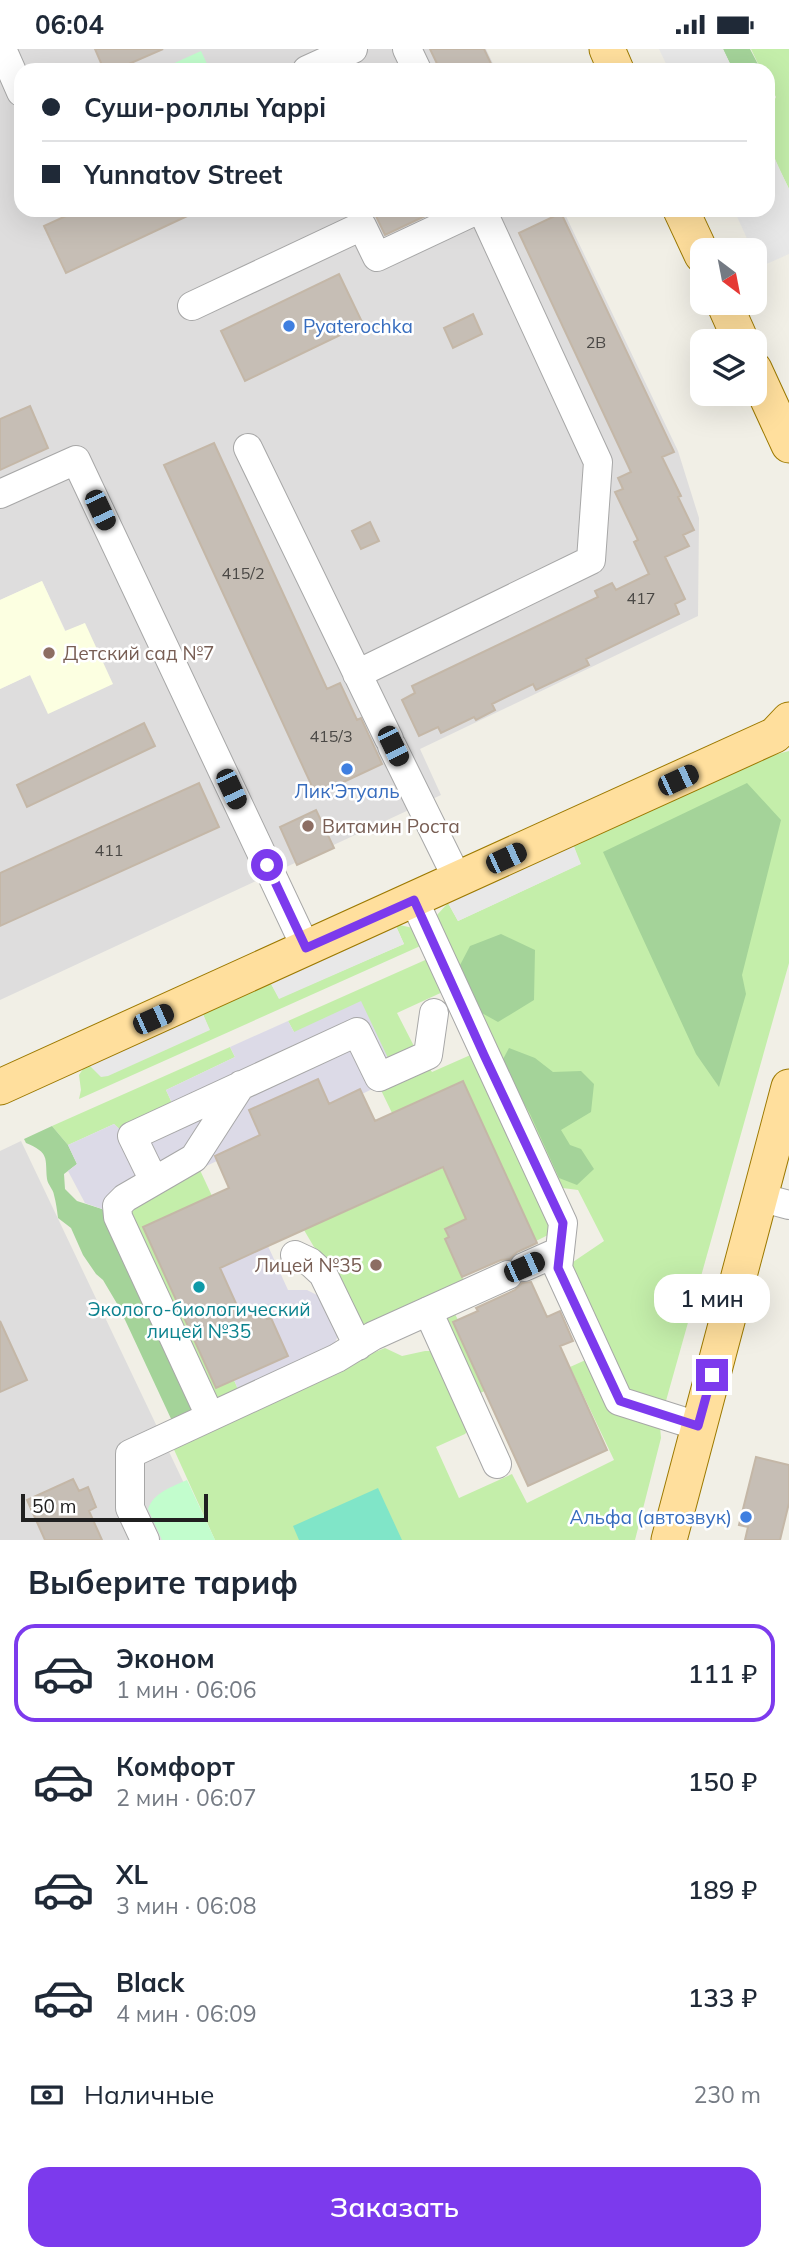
<!DOCTYPE html>
<html lang="ru">
<meta charset="utf-8">
<style>
:root{--surface:#fff;--page:#f2f2f3;--text:#1f2937;--muted:#747a83;--line:#e0e1e3;--accent:#7c3aed}
body{margin:0;font-family:Mulish,sans-serif;background:var(--page);color:var(--text);height:100vh;display:flex;flex-direction:column;font-size:26px;white-space:nowrap}
*{box-sizing:border-box;margin:0}
p{font-size:23px;color:var(--muted)}
.icon{flex:none;width:38px;height:38px;fill:none;stroke:currentColor;stroke-width:2;stroke-linecap:round;stroke-linejoin:round}
.map{position:relative;height:1491px;overflow:hidden}
.details{display:flex;flex-direction:column;background:var(--surface);flex:1}
.details>*{flex:none}
.banner{position:absolute;left:14px;top:14px;width:761px;height:154px;border-radius:21px;box-shadow:0 7px 28px #0002;display:grid;align-content:center;height:154px;padding:0 28px;background:var(--surface)}
.needle{width:46px;rotate:148deg}
.fabs{position:absolute;left:690px;top:189px;display:grid;gap:14px}
.fabs a{display:grid;place-items:center;width:77px;height:77px;border-radius:14px;background:var(--surface);box-shadow:0 7px 28px #0002;font-size:35px}
.scale{position:absolute;left:21px;bottom:18px;width:187px;box-sizing:border-box;padding-left:7px;border:4px solid #202020;border-top:0;font-size:19px;line-height:24px;white-space:nowrap;color:#202020;-webkit-text-stroke:5px #fff;paint-order:stroke}
.end{position:absolute;width:32px;height:32px;margin:-16px;border:9px solid #7c3aed;background:#fff;box-shadow:0 0 0 4px #fff}
.from{border-radius:50%}
.bubble{position:absolute;height:49px;border-radius:21px;background:var(--surface);box-shadow:0 7px 28px #0002;font-size:23px;font-weight:600;line-height:49px;text-align:center}
.car{position:absolute;width:21px;height:42px;margin:-21px -10px;border-radius:9px;box-shadow:0 0 5px 2px #0007;background:linear-gradient(#222 24%,#8ab4d8 0 40%,#222 0 76%,#8ab4d8 0 86%,#222 0)}
.banner b{display:flex;align-items:center;gap:24px;height:66px;font-size:26px}
.banner b+b{border-top:2px solid var(--line)}
.banner i{width:18px;height:18px;background:var(--text)}
ul{padding:0;list-style:none}
li{display:flex;align-items:center;gap:21px;height:98px;margin:0 14px 10px;padding:0 14px;border:4px solid transparent;border-radius:21px}
li div{flex:1}
li b{display:block;font-size:26px}
li em{font-style:normal;font-weight:600}
li.selected{border-color:var(--accent)}
li>.icon{width:63px;height:63px;stroke-width:1.5}
h2{padding:0 28px;font-size:32px;line-height:84px}
.pay{display:flex;align-items:center;gap:18px;height:77px;padding:0 28px;font-size:26px}
.pay p{margin-inline-start:auto}
.button{display:flex;gap:14px;margin-top:auto;padding:14px 28px}
.button a{flex:1;height:80px;border-radius:21px;background:var(--accent);color:#fff;font-size:28px;font-weight:600;line-height:80px;text-align:center}
.status{display:flex;justify-content:space-between;align-items:center;height:49px;padding:0 35px;background:var(--surface);direction:ltr}
.status svg{height:19px;fill:currentColor}
.map>svg:first-child{display:block}
.residential{fill:#dedddd}
.education{fill:#fcffe1}
.grass{fill:#c4eeaa}
.forest{fill:#a4d399}
.park{fill:#c2fdcd}
.pitch{fill:#80e5c8}
.parking{fill:#e8e8e8}
.plaza{fill:#dcdae7}
.building{fill:#c6beb5;stroke:#c4b7a7;stroke-width:2}
.lines{fill:none;stroke-linecap:round;stroke-linejoin:round}
.minor-casing{stroke:#a7a7a7;stroke-width:30}
.major-casing{stroke:#9c7900;stroke-width:37}
.minor{stroke:#fff;stroke-width:28}
.major{stroke:#ffdf9d;stroke-width:35}
.route{stroke:#7c3aed;stroke-width:9}
.shop-dot{fill:#3f7fe0;stroke:#fff;stroke-width:2.5}
.education-dot{fill:#8d6e63;stroke:#fff;stroke-width:2.5}
.culture-dot{fill:#0f9aa8;stroke:#fff;stroke-width:2.5}
.labels{text-anchor:middle;stroke-width:5;stroke-linejoin:round;paint-order:stroke}
.number-label{font-size:16px;fill:#4a4845}
.shop-label{font-size:19px;fill:#366cbe;stroke:#fff;text-anchor:start}
.education-label{font-size:19px;fill:#785e54;stroke:#fff;text-anchor:start}
.culture-label{font-size:19px;fill:#0d838f;stroke:#fff}
</style>
<div class="status"><b>06:04</b><svg viewBox="0 0 49 12"><path d="M0 12V9h3v3zM5 12V6h3v6zM10 12V3h3v9zM15 12V0h3v12zM26 1h20v11H26zM47 4h2v5h-2z"/></svg></div>
<div class="map">
<svg width="789" height="1491" viewBox="0 0 789 1491">
<rect width="100%" height="100%" fill="#f1efe6"/>
<path class="residential" d="M0,0H486L496,21H21V161H563L678,402L699,469L698,567L420,700L441,746L0,951V640L30,626L85,574L66,583L42,532L0,551Z
M21,1092L211,1491H0V1102Z"/>
<path class="education" d="M42,532L65,582L85,574L113,635L48,665L30,626L0,640V551Z"/>
<path class="grass" d="M751,0H789V140C775,110 757,81 776,48L768,34V21H761Z
M789,702V914L664,1359L631,1348L571,1230L573,1213L604,1192L578,1141L555,1138L440,882L437,866L448,854L458,872L580,815L573,795L773,706Z
M395,875L413,879L427,894L79,1050L81,1041L79,1026L87,1014L209,980L202,963L269,931L279,949L404,895Z
M432,908L447,941L397,964L417,1003L391,1015L294,983L288,972Z
M230,998L235,1008L166,1041L175,1061L124,1085L114,1075L68,1096L52,1077Z
M475,1004L558,1181L536,1192L463,1032L392,1064L379,1037L426,1014L432,1023Z
M199,1119L212,1147L143,1179L216,1339L234,1331L240,1345L212,1358L126,1160L172,1138Z
M443,1119L466,1170L445,1181L449,1188L445,1191L464,1231L362,1279L331,1228L320,1203L314,1198L304,1181Z
M453,1261L458,1271L453,1274L485,1342L477,1345L446,1273L448,1265Z
M385,1299L402,1307L425,1302H435L470,1379L465,1385L436,1398L459,1449L512,1425L527,1454L614,1411L570,1318L590,1309L660,1377L661,1389L635,1491H215L171,1394L332,1320Z"/>
<path class="forest" d="M723,0H750L761,21H733Z
M747,734L781,771L742,926L746,945L719,1038L696,1005L603,803Z
M501,885L535,901L534,951L498,973L480,963L459,918L470,897Z
M509,999L535,1009L553,1023L581,1022L594,1035L591,1063L561,1081L570,1096L581,1100L594,1120L577,1136L559,1129L530,1065L501,1014Z
M52,1077L68,1096L77,1115L64,1125L65,1140L77,1152L102,1160L110,1169L195,1364L173,1374L119,1258L103,1231L96,1225L83,1206L71,1179L58,1169C57,1161 56,1153 54,1146C53,1140 48,1136 47,1130C45,1109 50,1104 26,1094L24,1090Z"/>
<path class="park" d="M201,2L210,21H159Z
M187,1431L215,1491H162L148,1460C154,1443 172,1438 187,1431Z"/>
<path class="pitch" d="M378,1439L402,1491H299L293,1477Z"/>
<path class="parking" d="M659,0H723L733,21H669Z
M768,96L789,140V205L760,218L734,161H768Z
M573,795L581,815L458,872L448,854Z
M395,875L404,895L279,950L269,931Z
M202,963L210,981L108,1027L101,1028L87,1014Z"/>
<path class="plaza" d="M361,952L397,1028L362,1045L360,1041L215,1107L217,1112L169,1134L172,1138L109,1167L102,1160L85,1154L68,1122L77,1115L68,1096L114,1075L125,1085L175,1060L166,1041L235,1008L230,998L288,972L294,983Z
M268,1197L288,1241H307L317,1246L326,1254L338,1283L337,1289L334,1296L240,1345L234,1331L288,1306L271,1269L267,1270L263,1261L243,1270L220,1219Z"/>
<path class="building" d="M95,0H163L115,21H104Z
M430,0H484L494,21H440Z
M79,161H200L66,224L44,177Z
M373,161H438L385,186Z
M561,164L674,403L662,408L681,447L678,448L694,481L683,486L689,497L665,508L685,550L675,555L679,565L586,610L589,616L536,641L533,635L492,655L495,661L476,671L474,668L441,684L438,678L419,687L402,651L415,644L412,637L598,548L595,542L612,534L616,541L649,525L634,493L638,491L615,443L623,440L618,429L631,423L519,184Z
M339,225L363,275L245,332L221,282Z
M473,265L482,285L453,299L444,279Z
M30,357L48,399L0,421V370Z
M214,394L327,640L340,634L357,671L361,669L382,715L316,746L164,416Z
M370,473L379,492L361,500L352,482Z
M144,674L155,697L27,758L17,736Z
M199,734L219,778L0,877V824Z
M316,761L334,799L297,816L280,778Z
M318,1030L329,1055L360,1040L375,1072L463,1032L537,1194L517,1203L510,1210L501,1211L462,1228L445,1190L449,1188L445,1180L466,1170L443,1118L268,1197L220,1219L243,1270L263,1261L267,1270L271,1269L288,1307L216,1339L143,1178L229,1139L215,1107L260,1086L249,1061Z
M531,1233L547,1268L560,1262L573,1292L560,1297L607,1401L528,1437L453,1273L478,1262L476,1259L515,1241L522,1234Z
M0,1272L27,1331L0,1343Z
M756,1408L789,1416V1454L780,1491H745L748,1478L739,1476Z
M73,1430L79,1442L88,1438L96,1458L89,1462L102,1491H45L27,1451Z"/>
<g class="lines">
<defs>
<path id="minor" d="M2,0L21,43
M407,0L417,21
M307,21L353,0
M192,257L362,177L377,208L477,161
M248,399L389,690
M0,445L76,411L306,899
M357,625L591,511L598,413L482,161
M392,697L458,831
M414,851L563,1174L558,1219L619,1352L698,1377
M154,1132L132,1087L357,983L379,1028L428,1006L434,964
M759,1148L789,1156
M295,1206L310,1213L323,1225L358,1297
M524,1218L560,1202
M428,1262L497,1415
M210,1367L118,1168L117,1157L125,1149L194,1109L241,1036
M145,1491L130,1459V1405L337,1309L373,1287L508,1226"/>
<path id="major" d="M607,0L616,21
M681,161L702,206
M724,254L741,292
M754,320L789,396
M0,1038L775,686L789,671
M669,1491L789,1038"/>
</defs>
<use href="#minor" class="minor-casing"/>
<use href="#major" class="major-casing"/>
<use href="#minor" class="minor"/>
<use href="#major" class="major"/>
</g>
<g class="lines">
<path class="route" d="M267,816L306,899L414,851L484,1006L563,1174L558,1219L620,1352L698,1377L712,1326"/>
</g>
<g class="shop-dot">
<circle cx="289" cy="277" r="7"/>
<circle cx="347" cy="720" r="7"/>
<circle cx="746" cy="1468" r="7"/>
</g>
<g class="education-dot">
<circle cx="49" cy="604" r="7"/>
<circle cx="308" cy="777" r="7"/>
<circle cx="376" cy="1216" r="7"/>
</g>
<circle class="culture-dot" cx="199" cy="1238" r="7"/>
<g class="labels">
<g class="number-label">
<text x="596" y="299">2В</text>
<text x="243" y="530">415/2</text>
<text x="641" y="555">417</text>
<text x="331" y="693">415/3</text>
<text x="109" y="807">411</text>
</g>
<g class="shop-label">
<text x="303" y="284">Pyaterochka</text>
<text x="347" y="749" text-anchor="middle">Лик'Этуаль</text>
<text x="732" y="1475" text-anchor="end">Альфа (автозвук)</text>
</g>
<g class="education-label">
<text x="63" y="611">Детский сад №7</text>
<text x="322" y="784">Витамин Роста</text>
<text x="362" y="1223" text-anchor="end">Лицей №35</text>
</g>
<g class="culture-label">
<text x="199" y="1267">Эколого-биологический<tspan x="199" dy="22">лицей №35</tspan></text>
</g>
</g>
</svg>
<div class="fabs">
<a><svg class="needle" viewBox="-14 -14 28 28"><path d="M0-13l5 13h-10z" fill="#e53935"/><path d="M0 13l5-13h-10z" fill="#747a83"/></svg></a>
<a><svg class="icon" aria-label="layers" viewBox="0 0 24 24"><path d="M12 4l9 5-9 5-9-5zM3 14l9 5 9-5"/></svg></a>
</div>
<div class="scale">50 m</div>
<i class="end from" style="left:267px;top:816px"></i>
<i class="end" style="left:712px;top:1326px"></i>
<div class="bubble" style="left:654px;top:1225px;width:116px">1 мин</div>
<i class="car" style="left:100px;top:461px;rotate:155deg"></i>
<i class="car" style="left:393px;top:697px;rotate:154deg"></i>
<i class="car" style="left:678px;top:731px;rotate:65deg"></i>
<i class="car" style="left:231px;top:740px;rotate:155deg"></i>
<i class="car" style="left:506px;top:809px;rotate:65deg"></i>
<i class="car" style="left:153px;top:970px;rotate:66deg"></i>
<i class="car" style="left:524px;top:1218px;rotate:66deg"></i>
<div class="banner">
<b><i class="from"></i>Суши-роллы Yappi</b>
<b><i></i>Yunnatov Street</b>
</div>
</div>
<section class="details">
<h2>Выберите тариф</h2>
<ul>
<li class="selected"><svg class="icon" aria-label="car" viewBox="0 0 24 24"><path d="M5 17H2v-5l4-1 3-4h7l3 4 3 1v5h-3M9 17h6M6 11h13"/><circle cx="7" cy="17" r="2"/><circle cx="17" cy="17" r="2"/></svg><div><b>Эконом</b><p>1 мин · 06:06</p></div><em>111 ₽</em></li>
<li><svg class="icon" aria-label="car" viewBox="0 0 24 24"><path d="M5 17H2v-5l4-1 3-4h7l3 4 3 1v5h-3M9 17h6M6 11h13"/><circle cx="7" cy="17" r="2"/><circle cx="17" cy="17" r="2"/></svg><div><b>Комфорт</b><p>2 мин · 06:07</p></div><em>150 ₽</em></li>
<li><svg class="icon" aria-label="car" viewBox="0 0 24 24"><path d="M5 17H2v-5l4-1 3-4h7l3 4 3 1v5h-3M9 17h6M6 11h13"/><circle cx="7" cy="17" r="2"/><circle cx="17" cy="17" r="2"/></svg><div><b>XL</b><p>3 мин · 06:08</p></div><em>189 ₽</em></li>
<li><svg class="icon" aria-label="car" viewBox="0 0 24 24"><path d="M5 17H2v-5l4-1 3-4h7l3 4 3 1v5h-3M9 17h6M6 11h13"/><circle cx="7" cy="17" r="2"/><circle cx="17" cy="17" r="2"/></svg><div><b>Black</b><p>4 мин · 06:09</p></div><em>133 ₽</em></li>
</ul>
<div class="pay"><svg class="icon" aria-label="cash" viewBox="0 0 24 24"><path d="M3 7h18v10H3z"/><circle cx="12" cy="12" r="2"/></svg>Наличные<p>230 m</p></div>
<div class="button"><a>Заказать</a></div>
</section>
